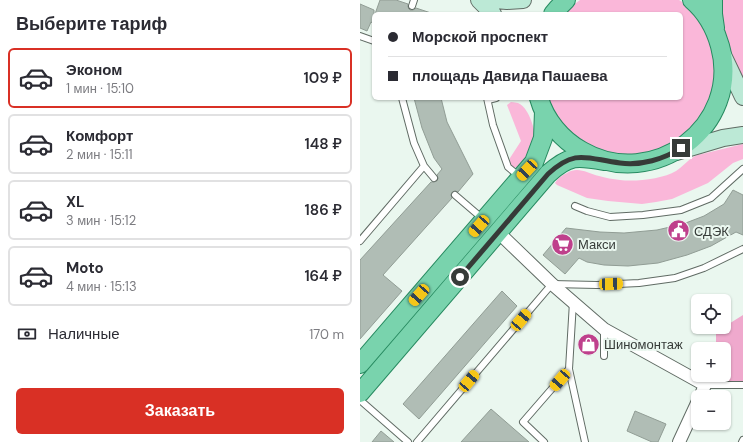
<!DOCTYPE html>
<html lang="ru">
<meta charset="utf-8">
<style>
:root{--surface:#fff;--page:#f2f2f3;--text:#2b2b33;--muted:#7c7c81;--line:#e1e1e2;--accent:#d93025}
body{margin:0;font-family:"DM Sans",sans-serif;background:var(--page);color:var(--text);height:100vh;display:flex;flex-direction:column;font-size:15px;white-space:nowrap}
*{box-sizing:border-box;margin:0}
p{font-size:13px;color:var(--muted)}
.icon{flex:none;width:22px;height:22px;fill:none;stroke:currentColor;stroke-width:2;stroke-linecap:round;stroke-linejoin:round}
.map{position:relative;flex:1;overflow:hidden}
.side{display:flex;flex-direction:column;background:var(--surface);width:360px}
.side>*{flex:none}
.guide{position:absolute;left:12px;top:12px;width:311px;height:88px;border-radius:6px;box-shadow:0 1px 3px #0004;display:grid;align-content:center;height:88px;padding:0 16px;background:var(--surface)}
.buttons{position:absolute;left:331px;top:294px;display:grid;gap:8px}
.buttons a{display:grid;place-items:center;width:40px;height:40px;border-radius:6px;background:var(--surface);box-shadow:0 1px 3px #0004;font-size:20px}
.end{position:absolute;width:18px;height:18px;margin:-9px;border:5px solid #363b38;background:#fff;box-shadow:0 0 0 2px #fff}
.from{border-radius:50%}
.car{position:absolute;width:12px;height:24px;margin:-12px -6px;border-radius:5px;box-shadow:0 0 3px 1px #0007;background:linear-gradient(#f5c518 24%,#345 0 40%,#f5c518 0 76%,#345 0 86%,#f5c518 0)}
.guide b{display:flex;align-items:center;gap:14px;height:38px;font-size:15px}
.guide b+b{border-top:1px solid var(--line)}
.guide i{width:10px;height:10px;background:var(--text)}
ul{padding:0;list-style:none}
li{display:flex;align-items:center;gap:12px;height:60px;margin:0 8px 6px;padding:0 8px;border:2px solid var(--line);border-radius:6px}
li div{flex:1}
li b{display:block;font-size:15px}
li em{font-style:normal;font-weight:600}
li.on{border-color:var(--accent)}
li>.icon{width:36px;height:36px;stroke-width:1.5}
h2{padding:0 16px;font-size:18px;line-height:48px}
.pay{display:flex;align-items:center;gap:10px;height:44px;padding:0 16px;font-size:15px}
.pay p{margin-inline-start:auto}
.primary-button{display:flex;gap:8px;margin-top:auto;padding:8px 16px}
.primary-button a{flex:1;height:46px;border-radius:6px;background:var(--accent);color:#fff;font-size:16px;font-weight:600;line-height:46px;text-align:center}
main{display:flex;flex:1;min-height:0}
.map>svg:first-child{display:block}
.green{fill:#fab7d9}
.forest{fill:#efa9cd}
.building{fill:#b0bdb5;stroke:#919d95}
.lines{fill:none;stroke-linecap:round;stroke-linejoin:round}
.lane-casing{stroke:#606b64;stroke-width:8}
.street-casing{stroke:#606b64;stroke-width:14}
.secondary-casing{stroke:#606b64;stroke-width:18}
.primary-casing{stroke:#278a60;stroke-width:20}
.lane{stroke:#fff;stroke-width:6}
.street{stroke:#fff;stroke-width:12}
.secondary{stroke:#bce9d6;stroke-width:16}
.primary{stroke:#79d3ad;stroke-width:18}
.route{stroke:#363b38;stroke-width:5}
.labels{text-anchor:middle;stroke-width:4;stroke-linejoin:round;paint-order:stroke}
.poi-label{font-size:13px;fill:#363b38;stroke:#eaf7ef;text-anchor:start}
</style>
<main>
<section class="side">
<h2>Выберите тариф</h2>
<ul>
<li class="on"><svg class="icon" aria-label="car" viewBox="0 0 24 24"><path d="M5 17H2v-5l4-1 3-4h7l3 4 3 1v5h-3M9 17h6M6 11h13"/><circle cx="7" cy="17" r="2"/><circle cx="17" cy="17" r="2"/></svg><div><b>Эконом</b><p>1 мин · 15:10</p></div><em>109 ₽</em></li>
<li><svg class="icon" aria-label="car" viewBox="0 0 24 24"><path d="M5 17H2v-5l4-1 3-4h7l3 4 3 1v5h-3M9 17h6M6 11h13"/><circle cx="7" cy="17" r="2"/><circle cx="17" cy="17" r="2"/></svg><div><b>Комфорт</b><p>2 мин · 15:11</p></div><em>148 ₽</em></li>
<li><svg class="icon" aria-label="car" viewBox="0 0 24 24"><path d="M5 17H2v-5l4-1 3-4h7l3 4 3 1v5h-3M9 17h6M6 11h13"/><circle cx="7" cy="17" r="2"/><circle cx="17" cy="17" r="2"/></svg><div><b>XL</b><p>3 мин · 15:12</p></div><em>186 ₽</em></li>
<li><svg class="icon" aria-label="car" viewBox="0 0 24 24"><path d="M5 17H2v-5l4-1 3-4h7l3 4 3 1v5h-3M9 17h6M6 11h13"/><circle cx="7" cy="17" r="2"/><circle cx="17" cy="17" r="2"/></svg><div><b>Moto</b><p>4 мин · 15:13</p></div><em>164 ₽</em></li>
</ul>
<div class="pay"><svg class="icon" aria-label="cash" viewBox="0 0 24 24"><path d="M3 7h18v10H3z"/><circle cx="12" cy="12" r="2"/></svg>Наличные<p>170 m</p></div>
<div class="primary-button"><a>Заказать</a></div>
</section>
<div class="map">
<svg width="383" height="442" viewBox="0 0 383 442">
<rect width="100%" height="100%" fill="#eaf7ef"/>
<path class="green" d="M220,0H319L324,3L336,15L352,43L356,76L351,101L330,133L297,152L259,156L223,143L204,127L197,116L188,98H321V14H205L216,3Z
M359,0H383V84L365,39Z
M151,102C154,102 156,103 158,103C171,109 175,133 177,145L158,168L153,167L150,163V158L161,141L147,105Z
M383,144V159L373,163L348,183L312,199L296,202L282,204L248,201L227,198L197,185L195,183C198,178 202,175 207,173C218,166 227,173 239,176C245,178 253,179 260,180C275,182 303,179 316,171C324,166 329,158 338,155Z"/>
<path class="forest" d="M383,315V381H356V375H364V349H356V332Z"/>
<path class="building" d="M20,0H36L48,4V7L50,10H53L56,8L71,13V14H15Z
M0,4L14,10V24L11,22L7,31L0,28Z
M54,98H81L87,122L113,174L98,192L95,191L92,192L91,195L92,198L23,275L42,291L0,339V260L71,182H74L77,181L78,178L77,175L82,169L74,158L62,128Z
M373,190L383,195V235L376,232L351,246L327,255L298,263L268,266L244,265L227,262L219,258L205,274L183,255L206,228L240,232L264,233L297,230L323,224L344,216L364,204Z
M142,291L157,306L59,419L43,404Z
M131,409L169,442H101Z
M275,411L306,424L298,442H292L267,431Z
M21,431L34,442H12Z"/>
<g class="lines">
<defs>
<path id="lane" d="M52,6L54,0
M0,36L14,41
M42,98L54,143L64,166L74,178
M127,98L133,125L148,167L159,176
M128,100L136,98
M95,195L123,219
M215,206L227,211L250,217L283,215L321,210L351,198L383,169
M0,241L64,166
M244,329V356
M209,369L225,442
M345,385H383
M0,400L48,442
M57,442L192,284L237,285L279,283L315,278L344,268L383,249
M184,442L163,422L209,369L213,302
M382,442L383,440"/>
<path id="street" d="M138,232L192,284L244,329L345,385L340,397
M319,442L338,401"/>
<path id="secondary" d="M119,0L133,14
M135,0L147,1L163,0
M363,55L383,97
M316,152L363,138L383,135"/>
<path id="primary" d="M353,0V14L355,28
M193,14L198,8L206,0
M179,98C185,120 202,140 222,151C293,192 382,126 360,46C355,28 346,12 332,0
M0,364L174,162L183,138L184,111
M0,393L188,174C209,155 217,156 244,161"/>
</defs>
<use href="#lane" class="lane-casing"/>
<use href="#street" class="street-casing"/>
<use href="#secondary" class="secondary-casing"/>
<use href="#primary" class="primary-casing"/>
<use href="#lane" class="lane"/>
<use href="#street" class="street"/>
<use href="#secondary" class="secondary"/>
<use href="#primary" class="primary"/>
</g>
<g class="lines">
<path class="route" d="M100,277L188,174C216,148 227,159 260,163C281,166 304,159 321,148"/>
</g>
<defs>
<symbol id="civic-disc" viewBox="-11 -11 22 22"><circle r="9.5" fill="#bf408c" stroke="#eaf7ef"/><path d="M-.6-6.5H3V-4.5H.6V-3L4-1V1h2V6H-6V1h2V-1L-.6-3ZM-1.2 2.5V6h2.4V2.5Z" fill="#fff"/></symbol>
<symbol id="supermarket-disc" viewBox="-11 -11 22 22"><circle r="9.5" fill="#bf408c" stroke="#eaf7ef"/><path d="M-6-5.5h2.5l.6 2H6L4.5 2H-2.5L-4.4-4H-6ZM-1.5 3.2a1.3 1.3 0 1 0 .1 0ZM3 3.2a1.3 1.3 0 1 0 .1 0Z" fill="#fff"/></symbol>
<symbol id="shop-disc" viewBox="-11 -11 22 22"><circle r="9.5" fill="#bf408c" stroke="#eaf7ef"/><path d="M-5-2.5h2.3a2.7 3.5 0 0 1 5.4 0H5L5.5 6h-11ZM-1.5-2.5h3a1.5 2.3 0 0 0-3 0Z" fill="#fff"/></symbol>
</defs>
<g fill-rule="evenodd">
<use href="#civic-disc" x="306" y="218" width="25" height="25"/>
<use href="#supermarket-disc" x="190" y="232" width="25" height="25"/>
<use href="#shop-disc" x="216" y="332" width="25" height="25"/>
</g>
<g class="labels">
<g class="poi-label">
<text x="334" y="236">СДЭК</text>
<text x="218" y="249">Макси</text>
<text x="244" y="349">Шиномонтаж</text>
</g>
</g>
</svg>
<div class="buttons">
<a><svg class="icon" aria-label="locate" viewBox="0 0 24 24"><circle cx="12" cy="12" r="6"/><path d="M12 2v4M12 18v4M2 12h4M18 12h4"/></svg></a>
<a>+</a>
<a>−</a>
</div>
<i class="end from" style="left:100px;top:277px"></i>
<i class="end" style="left:321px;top:148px"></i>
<i class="car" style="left:167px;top:170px;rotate:223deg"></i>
<i class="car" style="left:119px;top:226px;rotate:221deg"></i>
<i class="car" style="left:251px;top:284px;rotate:88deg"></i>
<i class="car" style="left:59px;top:295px;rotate:221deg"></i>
<i class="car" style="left:161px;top:320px;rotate:40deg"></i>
<i class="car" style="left:200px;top:380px;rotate:221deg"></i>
<i class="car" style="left:109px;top:381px;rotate:40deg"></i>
<div class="guide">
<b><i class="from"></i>Морской проспект</b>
<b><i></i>площадь Давида Пашаева</b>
</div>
</div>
</main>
